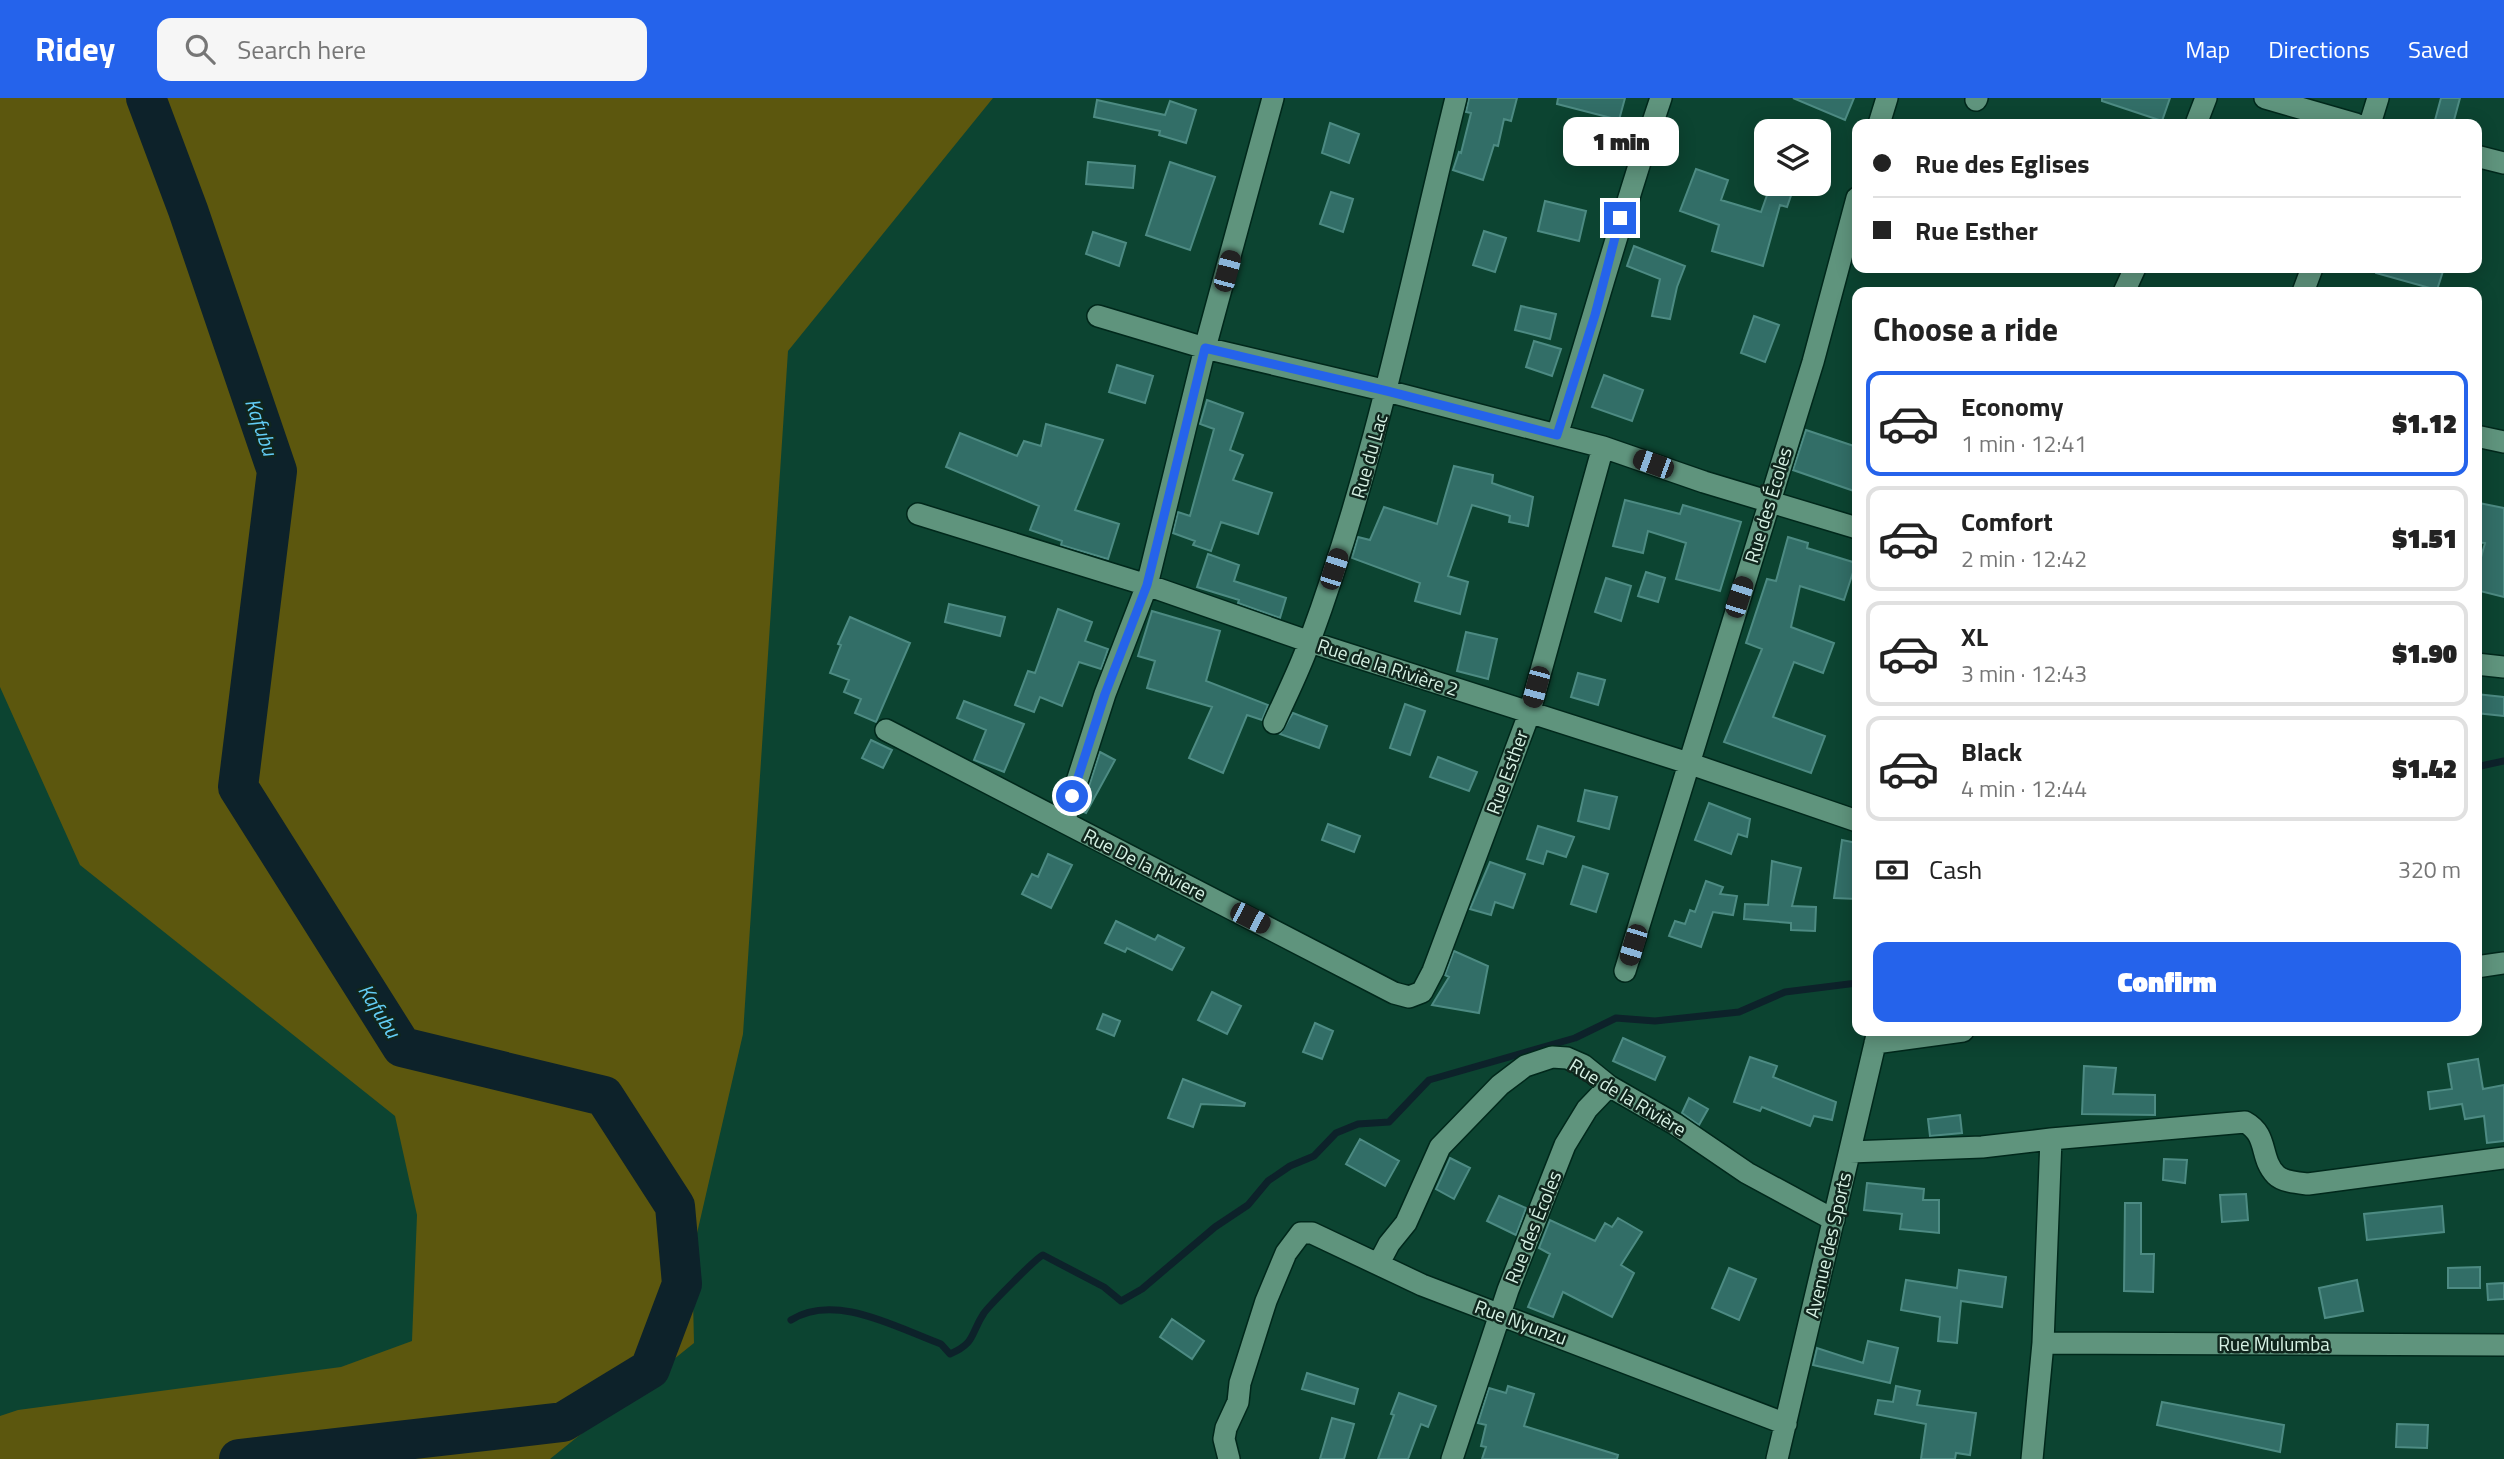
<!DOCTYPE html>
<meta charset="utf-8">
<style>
:root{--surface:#fff;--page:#f6f6f6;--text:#222;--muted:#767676;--line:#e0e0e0;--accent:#2563eb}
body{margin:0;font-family:"Titillium Web",sans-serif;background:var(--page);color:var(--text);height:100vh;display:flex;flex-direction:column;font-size:26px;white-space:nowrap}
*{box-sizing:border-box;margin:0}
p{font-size:23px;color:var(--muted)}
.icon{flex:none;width:38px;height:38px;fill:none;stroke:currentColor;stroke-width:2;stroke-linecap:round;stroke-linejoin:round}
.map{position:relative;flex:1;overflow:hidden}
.details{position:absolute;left:1852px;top:189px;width:630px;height:749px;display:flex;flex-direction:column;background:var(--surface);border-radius:14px;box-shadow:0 4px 18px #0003}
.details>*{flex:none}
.guide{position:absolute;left:1852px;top:21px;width:630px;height:154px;border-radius:14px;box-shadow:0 4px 18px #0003;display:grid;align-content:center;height:154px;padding:0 21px;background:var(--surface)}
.buttons{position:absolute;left:1754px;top:21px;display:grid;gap:14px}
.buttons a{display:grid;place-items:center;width:77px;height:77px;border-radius:14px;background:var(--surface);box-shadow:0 4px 18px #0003;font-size:35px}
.end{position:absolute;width:32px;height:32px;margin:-16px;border:9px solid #2563eb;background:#fff;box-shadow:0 0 0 4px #fff}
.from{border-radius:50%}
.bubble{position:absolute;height:49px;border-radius:14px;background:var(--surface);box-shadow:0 4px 18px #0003;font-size:23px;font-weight:800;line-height:49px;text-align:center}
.car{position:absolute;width:21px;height:42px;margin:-21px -10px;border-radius:9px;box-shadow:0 0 5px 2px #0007;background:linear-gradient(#222 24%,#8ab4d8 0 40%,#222 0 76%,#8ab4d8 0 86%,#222 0)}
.guide b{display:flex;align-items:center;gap:24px;height:66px;font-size:26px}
.guide b+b{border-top:2px solid var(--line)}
.guide i{width:18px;height:18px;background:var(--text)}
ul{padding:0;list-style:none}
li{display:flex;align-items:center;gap:21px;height:105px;margin:0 14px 10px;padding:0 7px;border:4px solid var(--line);border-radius:14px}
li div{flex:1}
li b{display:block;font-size:26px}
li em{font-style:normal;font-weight:800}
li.current{border-color:var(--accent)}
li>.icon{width:63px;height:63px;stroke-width:1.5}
h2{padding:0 21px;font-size:32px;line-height:84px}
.pay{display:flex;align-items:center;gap:18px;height:77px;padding:0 21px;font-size:26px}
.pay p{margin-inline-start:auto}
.button{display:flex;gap:14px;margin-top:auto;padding:14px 21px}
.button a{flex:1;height:80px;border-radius:14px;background:var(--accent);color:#fff;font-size:28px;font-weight:800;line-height:80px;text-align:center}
header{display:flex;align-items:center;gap:42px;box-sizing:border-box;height:98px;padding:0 35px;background:var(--accent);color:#fff}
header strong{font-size:33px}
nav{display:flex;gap:38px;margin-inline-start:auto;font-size:24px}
.search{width:490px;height:63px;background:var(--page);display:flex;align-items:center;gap:18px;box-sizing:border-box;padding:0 24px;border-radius:14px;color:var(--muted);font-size:26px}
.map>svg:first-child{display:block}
.green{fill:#5c570e}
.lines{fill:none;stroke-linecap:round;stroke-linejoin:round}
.stream{stroke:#0d222a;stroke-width:7}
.river{stroke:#0d222a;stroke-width:40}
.building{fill:#326e67;stroke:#4d8b83;stroke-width:2}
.minor-casing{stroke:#00281b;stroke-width:24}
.minor{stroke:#5f947d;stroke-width:21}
.route{stroke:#2563eb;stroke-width:9}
.labels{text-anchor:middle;stroke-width:5;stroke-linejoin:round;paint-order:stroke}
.street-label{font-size:19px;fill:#d7f2e5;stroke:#10261d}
.water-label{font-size:21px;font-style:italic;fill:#63cdf5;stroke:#10261d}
</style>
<header>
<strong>Ridey</strong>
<div class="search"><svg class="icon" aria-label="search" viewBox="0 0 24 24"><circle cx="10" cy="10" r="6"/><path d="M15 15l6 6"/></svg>Search here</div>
<nav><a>Map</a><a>Directions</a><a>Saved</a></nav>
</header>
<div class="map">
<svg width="2504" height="1361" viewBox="0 0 2504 1361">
<rect width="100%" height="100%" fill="#0c4431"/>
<path class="green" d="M0,0H993L788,253L743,936L692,1157L694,1245L550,1361H0V1318L18,1312L341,1269L412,1243L417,1117L395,1018L80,767L0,589Z"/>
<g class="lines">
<path class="stream" d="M2476,669L2504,663
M791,1222C835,1194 897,1230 941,1246L950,1256C976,1245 970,1236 984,1215C990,1207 1036,1160 1043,1157L1104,1189L1121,1203L1142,1191L1215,1129L1248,1107L1268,1083L1290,1068L1314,1058L1336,1035L1358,1026L1389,1024L1429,982L1575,940L1616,920L1655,923L1739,914L1785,894L1857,885"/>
<path class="river" d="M146,0L188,112L277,373L238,689L402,949L604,998L675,1108L682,1186L650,1271L563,1324L239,1361"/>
</g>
<path class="building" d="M1469,0H1517L1511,23L1504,21L1498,48L1494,47L1483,82L1453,72L1459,54L1461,55L1471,15L1466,14Z
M1558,0H1625L1619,22L1557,6Z
M1793,0H1854L1845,22Z
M2102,0H2170L2162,23L2102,3Z
M2441,0H2460L2453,26H2434Z
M1097,2L1165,17L1170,3L1196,12L1186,45L1159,37L1160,33L1094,19Z
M1330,25L1359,36L1349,65L1322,55Z
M1088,64L1135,68L1133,90L1086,86Z
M1170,64L1215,79L1190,152L1146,137Z
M1696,71L1728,82L1721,102L1761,114L1771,86H1795L1787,109L1780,107L1763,168L1712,153L1719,127L1680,113Z
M1331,94L1353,101L1343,134L1320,126Z
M1545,103L1586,113L1579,143L1538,133Z
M1484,133L1506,140L1495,174L1473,167Z
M1093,134L1126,145L1119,168L1086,156Z
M1634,148L1685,168L1677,189L1670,221L1652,218L1660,181L1627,168Z
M2376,170H2444L2437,192L2376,175Z
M1521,208L1556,216L1550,241L1515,232Z
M1754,218L1779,227L1765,264L1741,255Z
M1534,243L1561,251L1552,278L1526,269Z
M1117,267L1153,278L1145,305L1109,294Z
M1604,277L1643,292L1632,323L1592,309Z
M1207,302L1243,315L1230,352L1243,357L1233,382L1272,395L1258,436L1221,424L1211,453L1193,447L1195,443L1173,435L1178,414L1190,418L1214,331L1200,326Z
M1046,326L1103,342L1075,412L1119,426L1108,461L1061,447L1062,443L1030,432L1039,408L946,369L960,335L1017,358L1024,343L1041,348Z
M1806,332L1857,349V394L1793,372Z
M1454,368L1493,377L1492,385L1533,399L1528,428L1509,424L1510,418L1472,407L1448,478L1468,484L1460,516L1415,503L1420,485L1352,460L1358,439L1370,442L1384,409L1437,426Z
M1625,402L1680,416L1683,407L1741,424L1720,493L1676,481L1686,445L1648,433L1643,455L1613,448Z
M2479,405L2504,410V499L2476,492V477L2485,445L2476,444Z
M1788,439L1808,445L1807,450L1856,465L1844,502L1800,488L1791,529L1834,545L1823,575L1794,564L1773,619L1825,638L1811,675L1724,644L1762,551L1746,545L1767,481L1776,483Z
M1208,456L1239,467L1234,483L1286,500L1280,520L1238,505L1239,502L1197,489Z
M1646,474L1665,480L1658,504L1638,498Z
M1606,480L1631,488L1621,523L1595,514Z
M949,506L1005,519L1000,538L945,524Z
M1058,511L1092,524L1085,543L1108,551L1101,571L1079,564L1062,608L1040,599L1034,614L1015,607L1028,573L1035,575Z
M1152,513L1220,533L1206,583L1268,607L1262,622L1247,617L1223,675L1189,660L1212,609L1147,590L1155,563L1138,558Z
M850,519L910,545L876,624L855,615L861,601L844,594L849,582L830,575L841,547L838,546Z
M1466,534L1497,541L1488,581L1457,573Z
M1578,575L1605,582L1598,607L1571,599Z
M2476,596L2504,599V618L2476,615Z
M964,603L1024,626L1004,674L974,662L986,632L957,620Z
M1405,606L1425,613L1410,657L1390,650Z
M1293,615L1327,628L1319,650L1280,636Z
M871,642L892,652L883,670L862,660Z
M1100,654L1115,662L1086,715L1081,713Z
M1438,659L1477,674L1469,693L1430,679Z
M1585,692L1617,699L1609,731L1578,723Z
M1709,705L1750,721L1747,739L1738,736L1731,756L1695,742Z
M1328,726L1360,738L1354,754L1322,742Z
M1538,728L1574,739L1566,759L1547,753L1543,766L1527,761Z
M1842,742L1857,745V801L1834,800Z
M1048,756L1072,767L1051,810L1022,796L1032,776L1038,779Z
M1772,763L1801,770L1792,808L1816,809L1815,833L1791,832V825L1744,821L1745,806L1768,807Z
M1490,764L1525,776L1513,810L1495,804L1491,817L1470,811Z
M1583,768L1608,776L1596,814L1571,806Z
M1706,783L1723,789L1720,796L1737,798L1733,817L1713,814L1701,849L1669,838L1675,823L1685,826L1690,812L1695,814Z
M1116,823L1155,842L1158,837L1184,850L1172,872L1127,850L1125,854L1105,845Z
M1454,853L1488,868L1479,915L1432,907L1449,879L1445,877Z
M1212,894L1241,908L1227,936L1198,922Z
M1103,916L1120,923L1114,938L1097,931Z
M1315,925L1333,933L1322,961L1303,954Z
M1623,940L1665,959L1655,982L1613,963Z
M1750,959L1777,968L1773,979L1836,1004L1832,1022L1814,1018L1810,1028L1762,1009L1760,1013L1734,1004Z
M2478,961L2483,991L2504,987V1043L2487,1045L2484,1018L2465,1021L2462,1006L2430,1011L2428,994L2452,991L2448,966Z
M2084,968L2116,970L2113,996L2155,997V1017L2082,1016Z
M1183,981L1245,1005L1244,1008L1201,1006L1193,1029L1168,1020Z
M1689,1000L1708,1011L1699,1027L1682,1015Z
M1960,1017L1962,1035L1930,1038L1928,1021Z
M1360,1041L1399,1063L1385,1088L1346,1066Z
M1450,1060L1470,1070L1454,1101L1436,1091Z
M2164,1061L2187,1062L2185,1085L2163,1082Z
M1867,1085L1924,1091L1923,1102H1939V1135L1900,1131L1902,1116L1864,1112Z
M2246,1096L2248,1122L2222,1124L2220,1097Z
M1499,1098L1526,1110L1516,1137L1487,1123Z
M2125,1105H2141V1156H2154L2153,1194L2124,1193Z
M2442,1108L2444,1134L2367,1142L2364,1116Z
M1618,1120L1642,1134L1621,1167L1634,1175L1612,1219L1563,1194L1553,1219L1528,1209L1550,1156L1539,1150L1550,1122L1595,1143L1605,1125L1612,1129Z
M2480,1169V1190H2448V1170Z
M1729,1170L1756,1181L1739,1222L1712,1210Z
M1959,1172L2006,1179L2002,1209L1961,1203L1957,1245L1938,1243L1940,1219L1901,1212L1906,1182L1957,1190Z
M2357,1182L2363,1213L2325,1220L2319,1190Z
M2504,1185V1201L2488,1202L2487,1186Z
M1172,1221L1204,1243L1192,1261L1160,1239Z
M1868,1243L1898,1250L1890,1285L1813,1267L1817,1250L1863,1265Z
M1307,1275L1358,1291L1354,1306L1302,1291Z
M1508,1288L1534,1296L1524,1328L1618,1357L1617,1361H1482L1486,1349L1481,1348L1486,1327L1478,1325L1489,1290L1506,1295Z
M1896,1288L1920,1293L1917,1307L1976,1315L1970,1357L1956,1355L1955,1361H1921L1926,1326L1875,1316L1878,1302L1893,1304Z
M1399,1295L1436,1308L1428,1329L1421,1326L1408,1361H1378L1394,1317L1391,1316Z
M2162,1304L2284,1327L2280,1354L2157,1327Z
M1332,1320L1354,1326L1344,1361H1320Z
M2397,1326L2428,1327L2427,1350L2396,1349Z"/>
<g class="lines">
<defs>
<path id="minor" d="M2265,0L2356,26
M1976,2L1977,0
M1879,26L1887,0
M2196,26L2206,0
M2370,26L2378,0
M2476,58L2504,65
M2124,194L2135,170
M2303,194L2312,170
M1098,218L1205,250L1387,293L1603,349L1704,384L1857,430
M1557,337C1592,225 1623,112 1661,0
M2476,338L2504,344
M918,416L1147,487L1310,544L1688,665L1857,723
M2476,566L2504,569
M1274,625C1286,598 1300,571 1310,542C1375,366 1411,182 1456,0
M886,632L1394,895L1409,899L1422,894L1433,873L1529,616L1603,349
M1064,724L1105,596L1147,487L1205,250L1273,0
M2476,869L2504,865
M1625,873L1813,264L1857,100
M1875,945L1963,933
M2051,1041L2245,1024C2269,1037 2259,1060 2276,1077C2283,1084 2299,1085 2308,1086L2504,1060
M1850,1054L1982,1049L2051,1041L2043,1245L2032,1361
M1379,1165L1389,1146L1406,1125L1440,1049L1500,987L1525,968L1552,959L1567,960L1583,967L1609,988L1675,1026L1747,1075L1834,1122
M2043,1245L2504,1247
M1229,1361L1224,1341L1226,1330L1238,1304L1240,1285L1266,1203L1286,1155L1301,1135H1312L1422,1187L1786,1326
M1452,1361L1508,1192L1565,1047L1587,1011L1609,988
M1777,1361L1878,933"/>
</defs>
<use href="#minor" class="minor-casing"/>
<use href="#minor" class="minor"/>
</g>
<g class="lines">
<path class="route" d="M1072,698L1105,596L1147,487L1205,250L1387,293L1557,337L1595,217L1620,120"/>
</g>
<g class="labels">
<g class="street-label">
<text transform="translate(1369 358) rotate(-74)" y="7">Rue du Lac</text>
<text transform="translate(1768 407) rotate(-73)" y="7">Rue des Écoles</text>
<text transform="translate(1388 569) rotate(18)" y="7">Rue de la Rivière 2</text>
<text transform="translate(1507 674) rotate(-70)" y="7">Rue Esther</text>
<text transform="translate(1145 766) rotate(27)" y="7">Rue De la Riviere</text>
<text transform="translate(1628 999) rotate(31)" y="7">Rue de la Rivière</text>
<text transform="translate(1533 1129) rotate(-68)" y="7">Rue des Écoles</text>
<text transform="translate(1828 1147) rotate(-77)" y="7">Avenue des Sports</text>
<text transform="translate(1521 1224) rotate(20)" y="7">Rue Nyunzu</text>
<text x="2274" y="1253">Rue Mulumba</text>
</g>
<g class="water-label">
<text transform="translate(261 329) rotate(71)" y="7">Kafubu</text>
<text transform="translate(379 913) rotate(58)" y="7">Kafubu</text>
</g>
</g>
</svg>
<div class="buttons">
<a><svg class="icon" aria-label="layers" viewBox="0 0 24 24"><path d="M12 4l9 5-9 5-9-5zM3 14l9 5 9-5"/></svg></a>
</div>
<i class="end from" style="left:1072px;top:698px"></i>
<i class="end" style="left:1620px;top:120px"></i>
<div class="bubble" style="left:1563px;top:19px;width:116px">1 min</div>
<i class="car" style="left:1227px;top:173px;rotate:15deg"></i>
<i class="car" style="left:1653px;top:366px;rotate:290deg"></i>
<i class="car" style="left:1334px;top:471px;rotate:18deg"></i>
<i class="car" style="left:1739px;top:499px;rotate:18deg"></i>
<i class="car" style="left:1536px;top:589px;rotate:195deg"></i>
<i class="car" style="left:1250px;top:820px;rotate:117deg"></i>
<i class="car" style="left:1633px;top:847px;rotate:197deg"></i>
<div class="guide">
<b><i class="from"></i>Rue des Eglises</b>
<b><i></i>Rue Esther</b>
</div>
<section class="details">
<h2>Choose a ride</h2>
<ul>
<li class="current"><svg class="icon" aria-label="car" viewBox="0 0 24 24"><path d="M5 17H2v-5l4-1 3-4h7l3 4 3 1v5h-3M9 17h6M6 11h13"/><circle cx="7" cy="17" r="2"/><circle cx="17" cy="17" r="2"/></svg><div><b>Economy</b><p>1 min · 12:41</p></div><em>$1.12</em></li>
<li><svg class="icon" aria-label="car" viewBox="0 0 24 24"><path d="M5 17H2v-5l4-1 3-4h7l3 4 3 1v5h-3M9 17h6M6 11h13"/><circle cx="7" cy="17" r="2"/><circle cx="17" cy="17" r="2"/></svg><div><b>Comfort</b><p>2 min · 12:42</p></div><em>$1.51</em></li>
<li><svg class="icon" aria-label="car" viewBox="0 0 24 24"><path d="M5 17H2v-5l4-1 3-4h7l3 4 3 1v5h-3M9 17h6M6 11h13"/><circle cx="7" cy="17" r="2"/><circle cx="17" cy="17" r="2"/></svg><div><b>XL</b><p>3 min · 12:43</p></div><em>$1.90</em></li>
<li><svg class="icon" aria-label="car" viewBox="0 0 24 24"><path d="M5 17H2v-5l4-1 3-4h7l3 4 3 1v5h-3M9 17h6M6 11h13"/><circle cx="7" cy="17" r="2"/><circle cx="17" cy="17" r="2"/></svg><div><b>Black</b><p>4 min · 12:44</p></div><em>$1.42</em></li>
</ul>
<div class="pay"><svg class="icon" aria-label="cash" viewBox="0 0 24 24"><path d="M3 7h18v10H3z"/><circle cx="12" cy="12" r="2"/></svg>Cash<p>320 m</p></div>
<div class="button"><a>Confirm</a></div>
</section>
</div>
